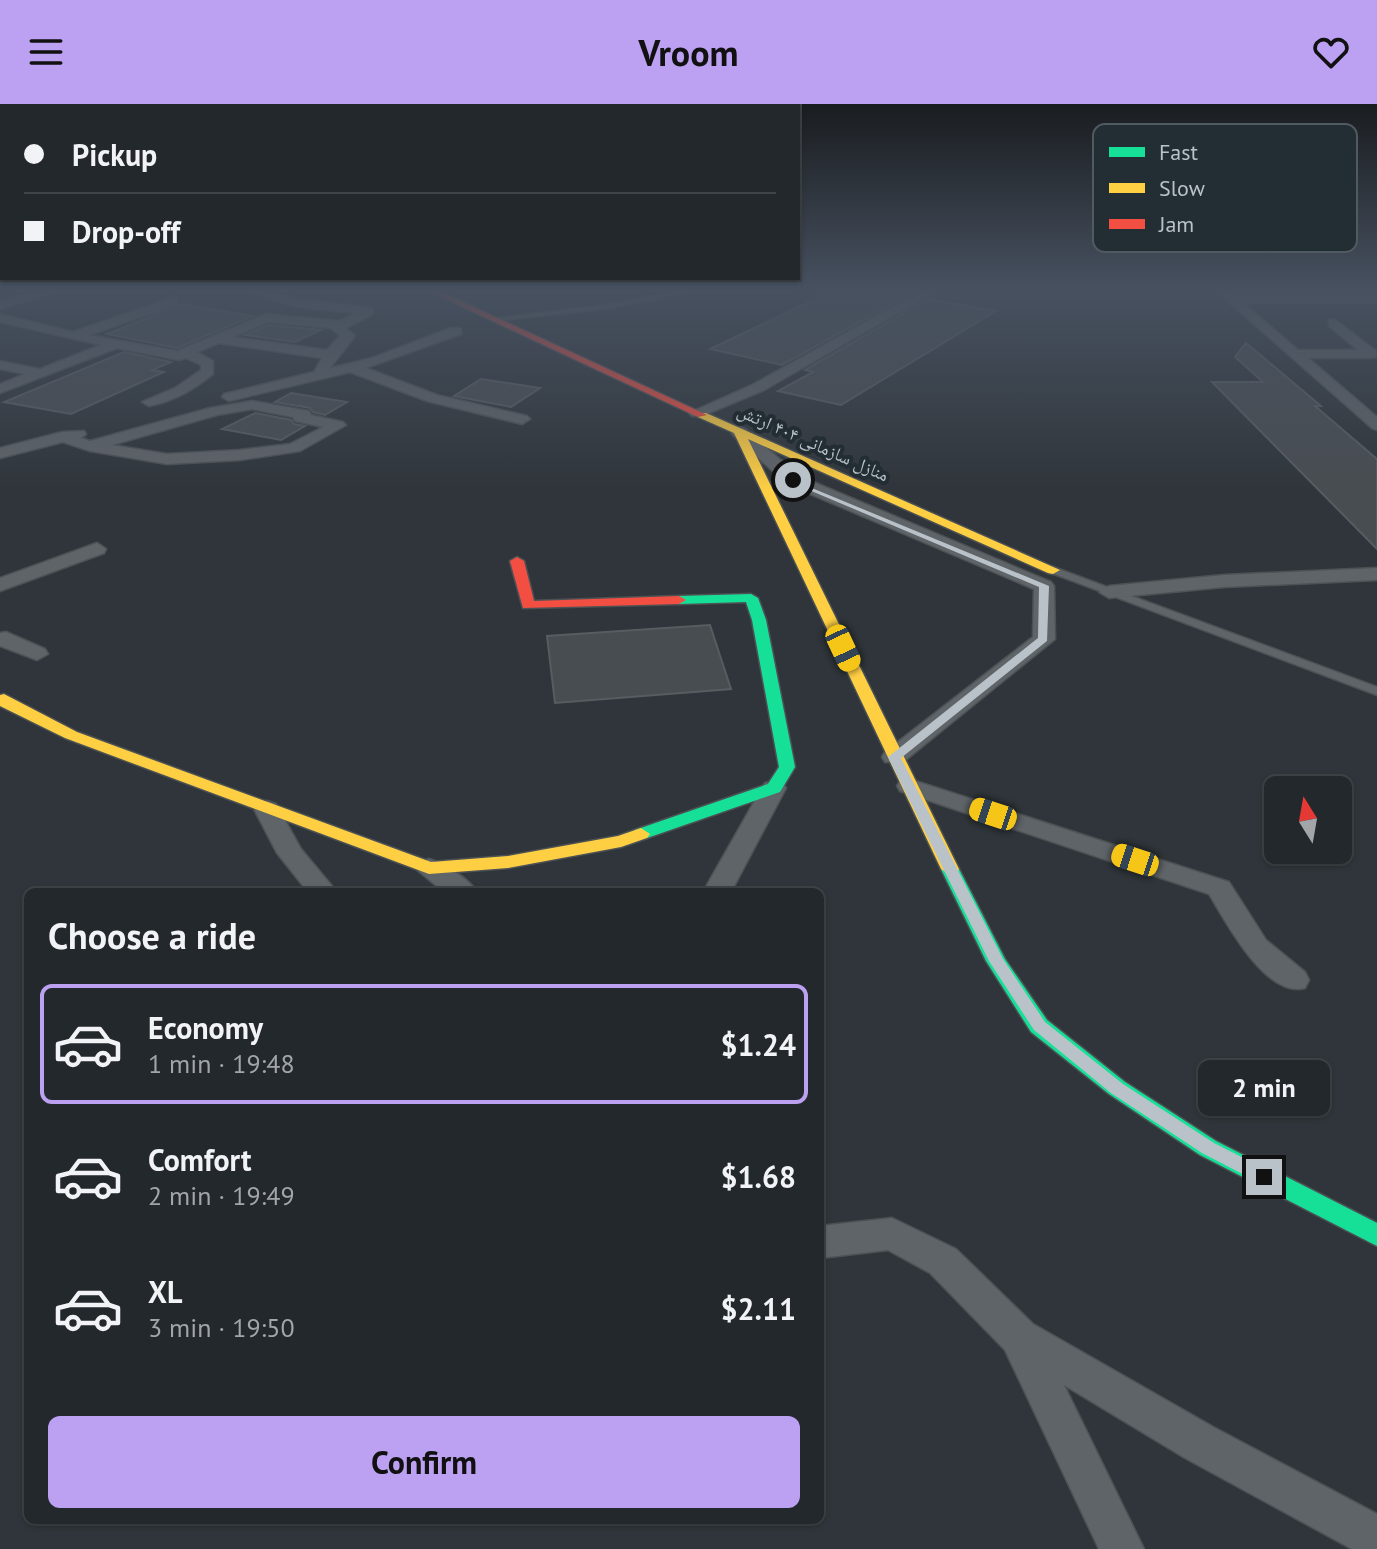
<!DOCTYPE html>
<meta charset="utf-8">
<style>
:root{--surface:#23282c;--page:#2f3438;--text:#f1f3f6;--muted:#a3a6a9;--line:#404448;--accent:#bca0f2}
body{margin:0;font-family:"PT Sans","Noto Naskh Arabic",sans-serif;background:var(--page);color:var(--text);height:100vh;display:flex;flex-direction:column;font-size:30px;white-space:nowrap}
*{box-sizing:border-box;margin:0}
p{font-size:26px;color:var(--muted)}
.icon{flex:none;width:44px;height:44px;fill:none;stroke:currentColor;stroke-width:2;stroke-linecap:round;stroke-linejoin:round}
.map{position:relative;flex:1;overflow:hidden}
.panel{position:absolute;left:24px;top:784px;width:800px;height:636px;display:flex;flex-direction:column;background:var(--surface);border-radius:12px;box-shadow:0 2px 6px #0004,0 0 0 2px var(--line)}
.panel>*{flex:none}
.hud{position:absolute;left:0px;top:0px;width:800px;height:176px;box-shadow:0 2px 6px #0004,0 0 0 2px var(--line);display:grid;align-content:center;height:176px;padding:0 24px;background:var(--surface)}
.needle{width:52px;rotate:349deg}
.tools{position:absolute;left:1264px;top:672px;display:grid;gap:16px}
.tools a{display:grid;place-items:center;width:88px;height:88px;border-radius:12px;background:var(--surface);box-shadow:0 2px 6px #0004,0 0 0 2px var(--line);font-size:40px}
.end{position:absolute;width:36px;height:36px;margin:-18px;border:10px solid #bac2c9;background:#111;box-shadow:0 0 0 4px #111}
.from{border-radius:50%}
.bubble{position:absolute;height:56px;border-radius:12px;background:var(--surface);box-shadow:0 2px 6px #0004,0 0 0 2px var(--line);font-size:26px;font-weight:700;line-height:56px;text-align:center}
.car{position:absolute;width:24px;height:48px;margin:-24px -12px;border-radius:10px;box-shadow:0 0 6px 2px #0007;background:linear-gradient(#f5c518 24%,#345 0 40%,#f5c518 0 76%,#345 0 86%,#f5c518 0)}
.hud b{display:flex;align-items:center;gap:28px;height:76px;font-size:30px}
.hud b+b{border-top:2px solid var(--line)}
.hud i{width:20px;height:20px;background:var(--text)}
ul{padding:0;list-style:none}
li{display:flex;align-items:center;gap:24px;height:120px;margin:0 16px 12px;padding:0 8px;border:4px solid transparent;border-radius:12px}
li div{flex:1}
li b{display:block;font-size:30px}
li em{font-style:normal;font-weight:700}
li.selected{border-color:var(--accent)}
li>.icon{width:72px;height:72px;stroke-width:1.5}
h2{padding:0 24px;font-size:36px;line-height:96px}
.cta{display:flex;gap:16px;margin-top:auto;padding:16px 24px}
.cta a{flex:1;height:92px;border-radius:12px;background:var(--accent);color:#111;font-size:32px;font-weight:700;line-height:92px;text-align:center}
header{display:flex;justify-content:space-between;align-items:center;height:104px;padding:0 24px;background:var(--accent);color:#111;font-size:36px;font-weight:700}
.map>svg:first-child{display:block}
.building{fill:#484d51;stroke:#575c61;stroke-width:2}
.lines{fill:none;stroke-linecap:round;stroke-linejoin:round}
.lane-casing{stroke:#4c5154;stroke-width:3}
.street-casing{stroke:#4c5154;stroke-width:3}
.fast-casing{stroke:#4c5154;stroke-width:3}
.slow-casing{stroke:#4c5154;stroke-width:3}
.jam-casing{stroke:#4c5154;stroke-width:3}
.lane{fill:#5f6468;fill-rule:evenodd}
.street{fill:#5f6468;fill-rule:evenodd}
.fast{fill:#16e098;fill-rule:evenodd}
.slow{fill:#ffcf43;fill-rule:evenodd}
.jam{fill:#f24e42;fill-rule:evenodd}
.route{fill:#bac2c9}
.labels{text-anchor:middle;stroke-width:8;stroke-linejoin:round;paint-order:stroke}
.far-street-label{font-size:18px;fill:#bac2c9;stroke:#222d34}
.key{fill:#222d34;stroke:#505a61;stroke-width:2}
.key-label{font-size:22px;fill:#bac2c9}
</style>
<header><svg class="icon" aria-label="menu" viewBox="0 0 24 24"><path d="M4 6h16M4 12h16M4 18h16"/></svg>Vroom<svg class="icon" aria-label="heart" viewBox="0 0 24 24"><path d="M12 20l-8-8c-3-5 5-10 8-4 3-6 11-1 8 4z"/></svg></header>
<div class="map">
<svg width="1377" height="1445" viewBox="0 0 1377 1445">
<rect width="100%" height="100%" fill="#2f353a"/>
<path class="building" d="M836,185H869L907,192L782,261L710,245Z
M928,195L996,207L841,301L778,287L813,268L805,266Z
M182,200L253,212L177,244L107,230Z
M268,221L321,226L295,238L245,231Z
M1246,239L1321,302H1315L1377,355V445L1212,278H1263L1235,253Z
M124,248L171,258L152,266L164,268L71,310L4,298Z
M481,275L540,284L511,303L454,292Z
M291,289L347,298L325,311L313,308L310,304L275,298Z
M255,309L291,316L294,320L305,322L281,336L222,325Z
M710,521L731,585L555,599L547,532Z"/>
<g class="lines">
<defs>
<path id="lane" d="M691,185H704L606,205L492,217L489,215L606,201Z
M1053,463L1377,583V591L1049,468V464Z"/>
<path id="street" d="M46,185H65L0,205V197Z
M242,185H261L296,195L373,204V210L346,224L355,232L330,264L372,254L451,224H461V230L366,264L437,291L527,312L530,315L522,320L427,297L350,268L229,297L222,293L224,290L314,268L322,254L219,239L197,248L213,257V270C193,286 174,297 149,302L142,298L175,284L201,266V261L186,254L179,256L117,244L0,289V280L25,270L0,265V257L40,265L101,241L0,218V210L73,228L174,193L178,194V200L89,231L177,247L266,210L339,217L355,209L295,203ZM268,218L331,224L340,232L327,246L233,233Z
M925,185H940L764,286L702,312H692L689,309L754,280Z
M1214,185H1227L1235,191H1377V199H1243L1298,246H1358L1329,222V216L1334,215L1376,247V253L1371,254H1308L1377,313V326L1372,324Z
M252,297L309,307L311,311L343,318L346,321L300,347L240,356L167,360L90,347L63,338L0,354V344L62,328L84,327L86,330L81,334L90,337L210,304ZM252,305L293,313L295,317L323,323L290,340L240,346L167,350L112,341L217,311Z
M739,323L745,325L799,372L1051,478L1054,482L1055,535L903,658H885L882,653L885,648L1033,533L1034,485L787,380L733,331L731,328Z
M97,439L106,445L104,449L0,487V474Z
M1377,464V476L1224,483L1109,494L1099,488L1109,482L1224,471Z
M6,528L45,545L48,550L37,556L0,542V529Z
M909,675L1229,778L1266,836L1305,868L1309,876L1305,884C1266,895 1226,818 1209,790L900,687L897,682L900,677Z
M774,677L783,679L786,684L731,788H703L762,684L765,679Z
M267,697L276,700L301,745L337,788H308L277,749L254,705L258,700Z
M429,755C445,760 468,774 477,788H444L415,764L419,758Z
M892,1114L956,1145L1033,1220L1215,1324L1377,1410V1445H1352L1185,1354L1064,1281L1144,1445H1099L1005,1246L930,1169L888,1146L820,1154V1122Z"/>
<path id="fast" d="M751,490L758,494L766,516L795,663L780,688L647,734H635L632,730L635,726L768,680L779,663L752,516L746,498L679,500L672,496L679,492Z
M950,759L959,765L1005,855L1047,916L1125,978L1216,1037L1377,1119V1142L1200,1051L1109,990L1031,928L986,857L941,765Z"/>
<path id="slow" d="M698,309H706L1060,466L1053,470L1048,469L748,335L959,765L957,769L950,771L941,765L734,329L698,313Z
M4,590L77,628L431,758L508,752L618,732L641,724L650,730L647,734L621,743L508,764L429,770L65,634L0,602V591Z"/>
<path id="jam" d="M424,185H435L707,311L698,313Z
M517,453L524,457L534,497L679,492L686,496L679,500L523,504L510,457Z"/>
</defs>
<use href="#lane" class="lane-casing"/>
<use href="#street" class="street-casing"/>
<use href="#fast" class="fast-casing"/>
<use href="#slow" class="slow-casing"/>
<use href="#jam" class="jam-casing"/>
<use href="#lane" class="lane"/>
<use href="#street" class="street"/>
<use href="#fast" class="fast"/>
<use href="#slow" class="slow"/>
<use href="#jam" class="jam"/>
</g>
<linearGradient id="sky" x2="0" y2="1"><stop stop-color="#1a1d20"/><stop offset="0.48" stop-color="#475160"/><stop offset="1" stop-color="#475160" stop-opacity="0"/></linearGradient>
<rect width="1377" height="387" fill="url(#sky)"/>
<path class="route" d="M790,375L1049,482L1047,537L901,654L1003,855L1045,918L1123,980L1214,1039L1271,1068L1273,1073L1271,1078H1258L1202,1049L1111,989L1034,926L989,857L888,653L1038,534L1039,483L790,378Z"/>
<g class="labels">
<g class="far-street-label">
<text transform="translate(813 339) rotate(24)" y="6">منازل سازمانی ۴۰۴ ارتش</text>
</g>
</g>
<rect x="1093" y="20" width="264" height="128" rx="12" class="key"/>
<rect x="1109" y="43" width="36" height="10" fill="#16e098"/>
<rect x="1109" y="79" width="36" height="10" fill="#ffcf43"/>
<rect x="1109" y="115" width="36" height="10" fill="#f24e42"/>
<g class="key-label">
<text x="1159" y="56">Fast</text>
<text x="1159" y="92">Slow</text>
<text x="1159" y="128">Jam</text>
</g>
</svg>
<div class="tools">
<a><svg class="needle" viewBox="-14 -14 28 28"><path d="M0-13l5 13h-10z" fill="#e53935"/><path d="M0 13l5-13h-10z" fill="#a3a6a9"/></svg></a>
</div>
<i class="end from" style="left:793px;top:376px"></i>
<i class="end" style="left:1264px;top:1073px"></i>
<div class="bubble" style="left:1198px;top:956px;width:132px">2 min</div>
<i class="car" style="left:843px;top:544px;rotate:155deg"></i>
<i class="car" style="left:993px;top:710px;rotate:288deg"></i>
<i class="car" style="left:1135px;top:756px;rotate:288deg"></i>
<div class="hud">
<b><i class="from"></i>Pickup</b>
<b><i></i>Drop-off</b>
</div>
<section class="panel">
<h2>Choose a ride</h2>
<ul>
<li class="selected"><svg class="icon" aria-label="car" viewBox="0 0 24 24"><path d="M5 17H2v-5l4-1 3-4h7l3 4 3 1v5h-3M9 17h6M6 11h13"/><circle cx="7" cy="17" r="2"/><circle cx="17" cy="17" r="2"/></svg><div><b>Economy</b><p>1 min · 19:48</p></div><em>$1.24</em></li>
<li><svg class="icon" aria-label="car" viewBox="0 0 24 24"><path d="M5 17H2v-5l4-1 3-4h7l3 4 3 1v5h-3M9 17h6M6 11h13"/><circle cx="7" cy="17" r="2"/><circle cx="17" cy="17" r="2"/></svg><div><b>Comfort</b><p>2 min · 19:49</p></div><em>$1.68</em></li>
<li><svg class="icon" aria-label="car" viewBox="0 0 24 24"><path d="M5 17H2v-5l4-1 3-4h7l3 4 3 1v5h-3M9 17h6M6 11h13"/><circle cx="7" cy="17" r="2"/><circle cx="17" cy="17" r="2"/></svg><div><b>XL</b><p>3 min · 19:50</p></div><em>$2.11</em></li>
</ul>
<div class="cta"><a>Confirm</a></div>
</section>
</div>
